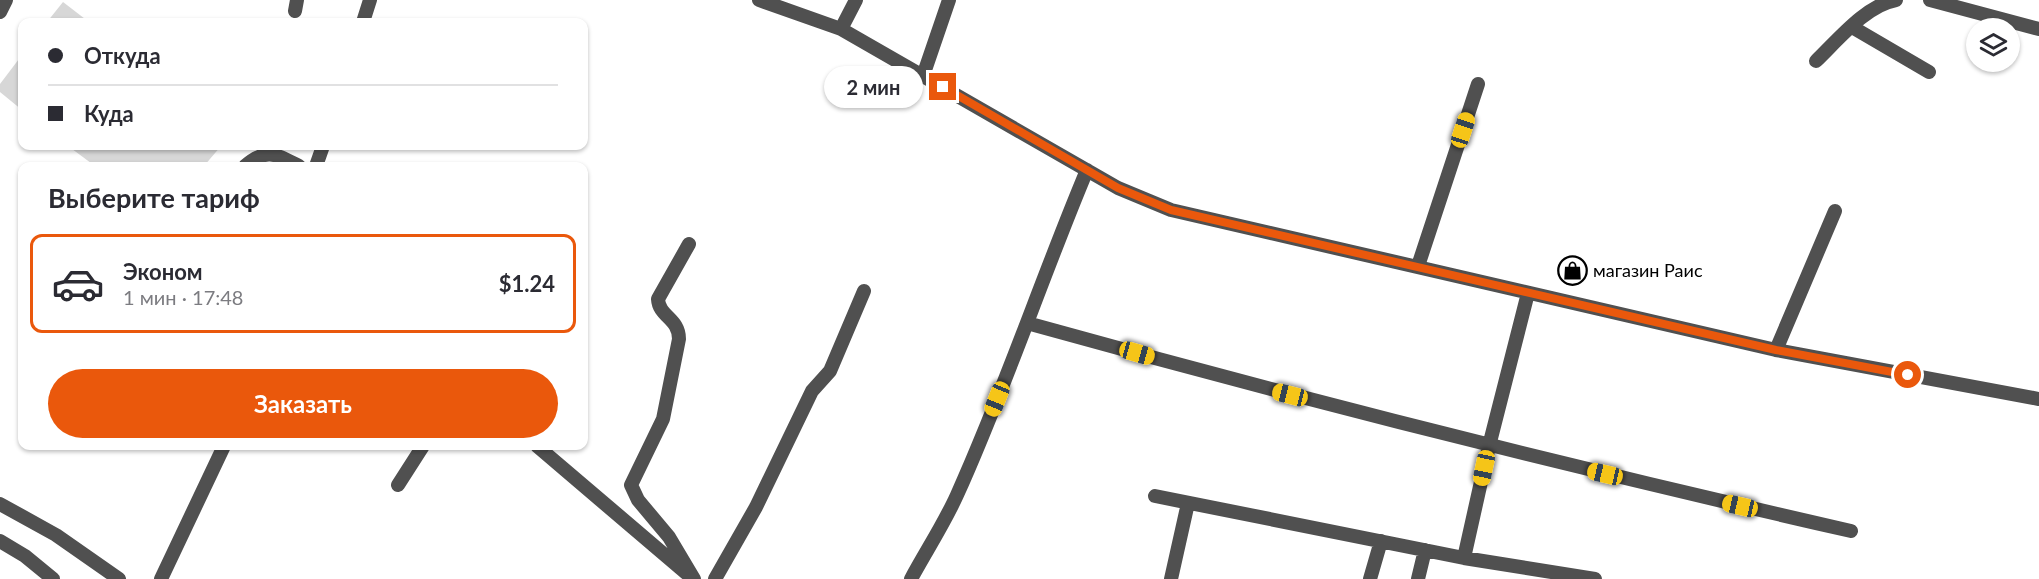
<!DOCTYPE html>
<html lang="ru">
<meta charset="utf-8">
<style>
:root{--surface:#fff;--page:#f7f7f7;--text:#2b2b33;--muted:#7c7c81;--line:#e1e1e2;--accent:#ea580c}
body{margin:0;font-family:Lato,sans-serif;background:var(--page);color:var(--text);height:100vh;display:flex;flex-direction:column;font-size:22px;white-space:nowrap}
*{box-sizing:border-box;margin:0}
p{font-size:20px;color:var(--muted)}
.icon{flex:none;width:33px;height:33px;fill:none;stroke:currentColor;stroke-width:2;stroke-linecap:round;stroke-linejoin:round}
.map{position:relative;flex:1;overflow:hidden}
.details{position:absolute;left:18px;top:162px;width:570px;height:288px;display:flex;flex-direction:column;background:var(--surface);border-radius:12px;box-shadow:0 2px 4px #0004}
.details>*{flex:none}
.top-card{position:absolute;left:18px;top:18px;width:570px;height:132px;border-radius:12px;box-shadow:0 2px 4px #0004;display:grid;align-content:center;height:132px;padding:0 30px;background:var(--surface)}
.buttons{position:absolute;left:1966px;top:18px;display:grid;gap:12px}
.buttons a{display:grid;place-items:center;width:54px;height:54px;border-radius:50%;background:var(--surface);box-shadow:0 2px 4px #0004;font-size:30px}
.end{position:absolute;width:27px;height:27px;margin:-14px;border:8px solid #ea580c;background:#fff;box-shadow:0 0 0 3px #fff}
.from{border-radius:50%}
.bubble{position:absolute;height:42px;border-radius:21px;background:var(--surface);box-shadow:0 2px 4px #0004;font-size:20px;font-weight:700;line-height:42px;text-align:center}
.car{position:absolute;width:18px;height:36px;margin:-18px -9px;border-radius:8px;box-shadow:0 0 4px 2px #0007;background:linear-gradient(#f5c518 24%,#345 0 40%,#f5c518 0 76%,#345 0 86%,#f5c518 0)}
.top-card b{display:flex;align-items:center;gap:21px;height:57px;font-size:22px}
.top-card b+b{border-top:2px solid var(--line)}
.top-card i{width:15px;height:15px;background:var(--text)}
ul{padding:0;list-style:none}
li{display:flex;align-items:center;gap:18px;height:99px;margin:0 12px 9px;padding:0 18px;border:3px solid transparent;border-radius:12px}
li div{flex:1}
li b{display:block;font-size:22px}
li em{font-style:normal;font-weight:700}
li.active{border-color:var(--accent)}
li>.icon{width:54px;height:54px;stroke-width:1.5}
h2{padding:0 30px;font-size:27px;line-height:72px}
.cta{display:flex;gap:12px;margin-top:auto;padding:12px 30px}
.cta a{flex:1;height:69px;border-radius:36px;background:var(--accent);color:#fff;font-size:24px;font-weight:700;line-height:69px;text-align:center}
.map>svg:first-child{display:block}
.green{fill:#d7d7d7}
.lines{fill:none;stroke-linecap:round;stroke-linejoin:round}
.minor{stroke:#505050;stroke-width:14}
.route{stroke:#ea580c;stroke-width:8}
.labels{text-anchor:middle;stroke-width:4.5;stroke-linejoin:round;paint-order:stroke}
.poi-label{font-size:18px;fill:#000;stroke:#fff;text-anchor:start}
</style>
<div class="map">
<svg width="2039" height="579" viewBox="0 0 2039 579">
<rect width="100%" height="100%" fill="#fff"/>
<path class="green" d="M63,2L89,22H47Z
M22,55V110L0,92V84Z
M68,146H221L204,166H95Z"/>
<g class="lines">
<path class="minor" d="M759,0L841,29L1118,188L1171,210L1776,350L2039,399
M1930,0L2039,29
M295,11L297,0
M0,12L6,0
M363,22L370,0
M1852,27L1929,72
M841,29L856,0
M1816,61C1837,41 1866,5 1896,0
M923,76L949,0
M245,166C267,147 277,155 299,166
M316,166L323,146
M689,244L658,299C659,317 679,318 679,339L663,419L631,485L638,500L669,537L694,579
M1418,266L1478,84
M1027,323C1300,399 1575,468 1851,531
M1776,350L1835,211
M537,446L686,573
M398,485L423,446
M1155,496L1464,558L1595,579
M0,504L56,535L119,579
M0,541L25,556L53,579
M1464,558L1489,446L1528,293
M161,579L224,446
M715,579L756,507L812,391L830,371L864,291
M911,579C926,551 944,524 957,495C1005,389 1042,277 1087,170
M1171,579L1188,503
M1370,579L1381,541
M1418,579L1425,550"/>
</g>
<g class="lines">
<path class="route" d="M943,87L1118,188L1171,210L1776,350L1908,375"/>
</g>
<defs>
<symbol id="shop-ring" viewBox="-11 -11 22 22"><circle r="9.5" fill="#fff" stroke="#000" stroke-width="1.5"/><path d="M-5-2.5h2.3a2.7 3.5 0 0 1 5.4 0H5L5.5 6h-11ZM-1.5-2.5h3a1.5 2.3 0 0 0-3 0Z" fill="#000"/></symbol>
</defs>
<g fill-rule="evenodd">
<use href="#shop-ring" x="1556" y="254" width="33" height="33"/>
</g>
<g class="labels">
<g class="poi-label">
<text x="1593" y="277">магазин Раис</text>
</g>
</g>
</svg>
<div class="buttons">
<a><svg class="icon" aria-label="layers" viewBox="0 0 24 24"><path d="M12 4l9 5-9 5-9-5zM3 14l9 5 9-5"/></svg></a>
</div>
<i class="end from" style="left:1908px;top:375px"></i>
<i class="end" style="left:943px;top:87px"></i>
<div class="bubble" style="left:824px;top:66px;width:99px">2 мин</div>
<i class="car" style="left:1463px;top:130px;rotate:18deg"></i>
<i class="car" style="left:1137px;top:353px;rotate:106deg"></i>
<i class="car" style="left:1290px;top:395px;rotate:284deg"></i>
<i class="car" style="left:997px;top:399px;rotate:202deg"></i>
<i class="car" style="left:1484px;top:468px;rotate:192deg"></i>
<i class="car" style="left:1605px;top:474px;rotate:283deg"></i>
<i class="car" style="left:1740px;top:506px;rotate:283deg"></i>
<div class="top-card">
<b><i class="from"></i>Откуда</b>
<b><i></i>Куда</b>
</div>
<section class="details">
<h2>Выберите тариф</h2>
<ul>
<li class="active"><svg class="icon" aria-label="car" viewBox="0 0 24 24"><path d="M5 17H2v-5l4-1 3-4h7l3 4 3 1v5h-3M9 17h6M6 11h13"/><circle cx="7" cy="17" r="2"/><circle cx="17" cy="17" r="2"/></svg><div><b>Эконом</b><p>1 мин · 17:48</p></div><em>$1.24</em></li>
</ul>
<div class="cta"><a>Заказать</a></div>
</section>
</div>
